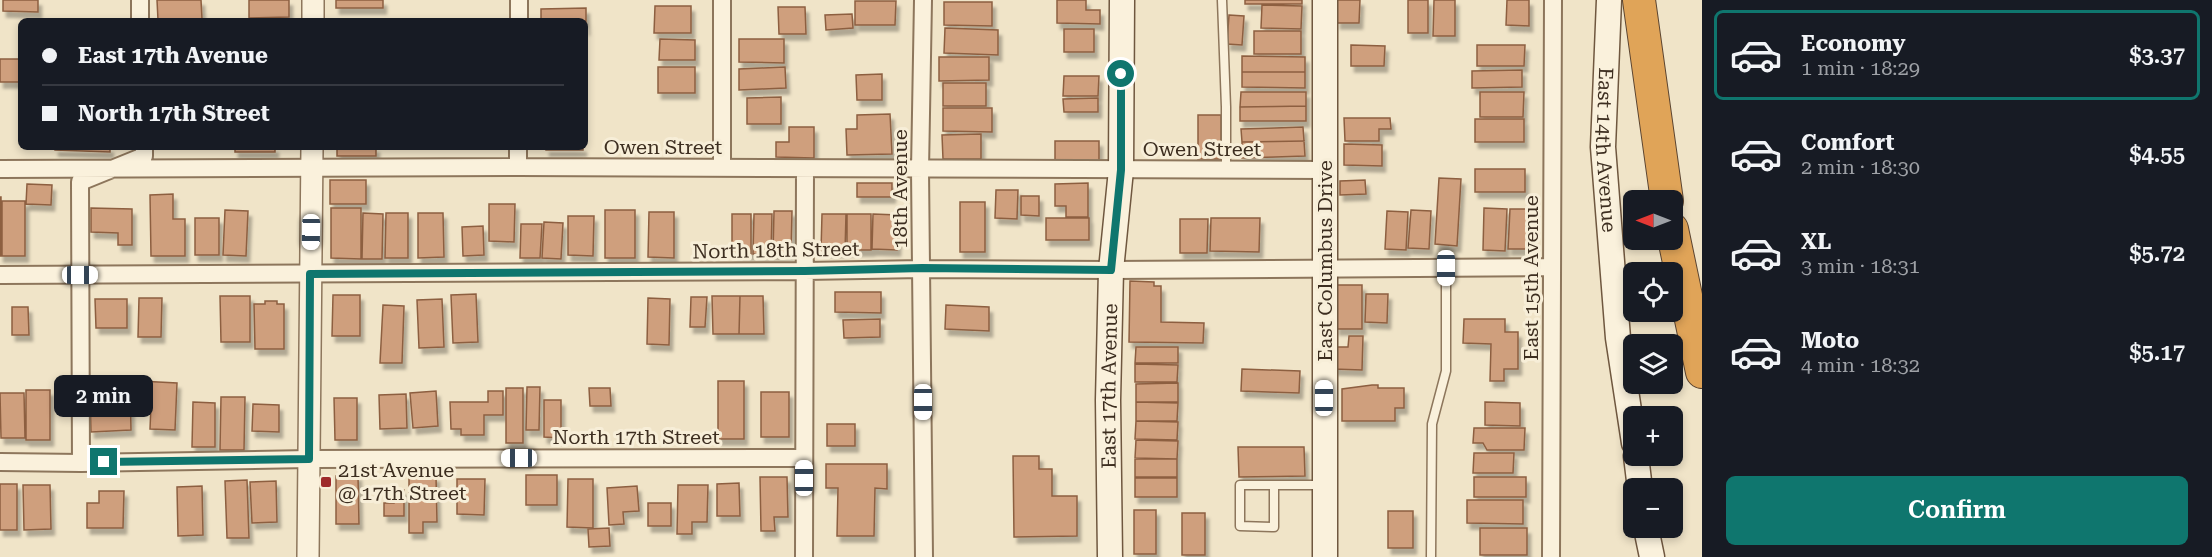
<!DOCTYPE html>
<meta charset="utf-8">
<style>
:root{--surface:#171b24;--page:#20242c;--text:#f1f3f6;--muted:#9ea1a6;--line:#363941;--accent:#0f766e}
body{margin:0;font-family:"Roboto Serif",serif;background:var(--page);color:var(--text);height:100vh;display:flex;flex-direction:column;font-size:22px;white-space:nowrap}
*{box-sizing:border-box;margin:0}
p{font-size:20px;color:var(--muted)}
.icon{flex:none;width:33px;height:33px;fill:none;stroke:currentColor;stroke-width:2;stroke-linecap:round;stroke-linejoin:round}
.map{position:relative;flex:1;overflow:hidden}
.drawer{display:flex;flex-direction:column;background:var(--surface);width:510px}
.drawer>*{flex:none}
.guide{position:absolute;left:18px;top:18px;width:570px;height:132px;border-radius:9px;box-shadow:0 3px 9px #0003;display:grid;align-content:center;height:132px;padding:0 24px;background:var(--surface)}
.needle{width:39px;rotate:270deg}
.buttons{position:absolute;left:1623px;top:190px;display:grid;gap:12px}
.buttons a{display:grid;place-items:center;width:60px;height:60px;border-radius:9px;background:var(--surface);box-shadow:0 3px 9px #0003;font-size:30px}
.end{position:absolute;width:27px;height:27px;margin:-14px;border:8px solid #0f766e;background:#fff;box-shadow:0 0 0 3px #fff}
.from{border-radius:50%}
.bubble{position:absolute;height:42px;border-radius:9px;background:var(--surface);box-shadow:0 3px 9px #0003;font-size:20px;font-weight:600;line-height:42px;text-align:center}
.car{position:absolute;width:18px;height:36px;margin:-18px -9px;border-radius:8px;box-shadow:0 0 4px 2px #0007;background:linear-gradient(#fff 24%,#345 0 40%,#fff 0 76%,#345 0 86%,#fff 0)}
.guide b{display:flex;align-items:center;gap:21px;height:57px;font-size:22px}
.guide b+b{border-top:2px solid var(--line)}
.guide i{width:15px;height:15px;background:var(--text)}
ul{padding:10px 0 0;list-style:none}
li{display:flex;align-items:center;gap:18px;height:90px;margin:0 12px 9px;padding:0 12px;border:3px solid transparent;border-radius:9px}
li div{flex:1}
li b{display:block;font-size:22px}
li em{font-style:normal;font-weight:600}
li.active{border-color:var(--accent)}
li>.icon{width:54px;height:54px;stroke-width:1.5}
.primary-button{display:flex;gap:12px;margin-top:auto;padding:12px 24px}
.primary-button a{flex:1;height:69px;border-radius:9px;background:var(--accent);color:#fff;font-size:24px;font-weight:600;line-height:69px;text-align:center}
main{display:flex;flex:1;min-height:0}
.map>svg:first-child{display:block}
.building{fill:#cf9f7d;stroke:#8d5f41;stroke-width:1.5;filter:url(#shadow)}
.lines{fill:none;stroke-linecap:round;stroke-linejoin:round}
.service-casing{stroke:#8d765c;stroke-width:11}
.minor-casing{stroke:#8d765c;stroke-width:20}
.tertiary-casing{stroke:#8d765c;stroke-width:24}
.secondary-casing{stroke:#6f573f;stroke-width:27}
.motorway-casing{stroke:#5b4430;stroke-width:34}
.service{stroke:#faf1dc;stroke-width:8}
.minor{stroke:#faf1dc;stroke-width:16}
.tertiary{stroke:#faf1dc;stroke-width:21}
.secondary{stroke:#faf1dc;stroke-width:24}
.motorway{stroke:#e0a458;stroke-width:32}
.route{stroke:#0f766e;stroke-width:8}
.poi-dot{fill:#9e2a2b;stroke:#f7eed8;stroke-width:2}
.labels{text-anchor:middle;stroke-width:6;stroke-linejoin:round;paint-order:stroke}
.street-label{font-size:20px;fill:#3d2e20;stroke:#f7eed8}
.poi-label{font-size:20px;fill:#3d2e20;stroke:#f7eed8;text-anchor:start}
</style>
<main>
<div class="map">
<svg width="1702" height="557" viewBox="0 0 1702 557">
<defs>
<filter id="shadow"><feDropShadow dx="3.5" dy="6" stdDeviation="1.5" flood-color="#0004"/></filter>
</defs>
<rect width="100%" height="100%" fill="#f0e4c8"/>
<path class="building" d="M3,0H38V12L3,11Z
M157,0H201L202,19L158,20Z
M249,0H289V17L249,18Z
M336,0H383V8H336Z
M1057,0H1086V10H1100V24L1057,23Z
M1245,0H1302V4H1245Z
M1337,0H1360L1359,23H1337Z
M1408,0H1428V33H1408Z
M1434,0H1455V36H1433Z
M1507,0H1529V26L1506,25Z
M855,1H896L895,25H855Z
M944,2H992V26L944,25Z
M1262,5L1302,6L1301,29L1261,28Z
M655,6H691V33H654Z
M778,7H805L806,34H779Z
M586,8V30L585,21H541V9Z
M852,14L853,28L826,30L825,15Z
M1229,15L1244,16L1242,45L1227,44Z
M945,28L998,30V55L944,53Z
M1064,29H1094V52H1064Z
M1254,31H1301V54H1254Z
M660,39L695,40V60H659Z
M739,39H784V63L739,62Z
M1351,45L1385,46L1384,66H1351Z
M1477,45H1525L1524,66H1477Z
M1242,56L1305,57V72H1242Z
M939,57H989V80L939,81Z
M0,59H21V82H0Z
M658,67H695V93H658Z
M785,67L786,88L739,90V69Z
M1522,70V87L1472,88V71Z
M1242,72H1305V88L1242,87Z
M882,74V100H857L856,75Z
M1064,76H1099L1098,96H1063Z
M943,83H986V106H943Z
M1241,92H1306V106L1240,107Z
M1480,92H1524L1523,117H1480Z
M781,97V124H747V98Z
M1098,98V112H1064L1063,99Z
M1306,106V121H1240V107Z
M943,108H992V132L943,131Z
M890,114L892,154L847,155L846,129H857V115Z
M1198,115H1221V159H1198Z
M1344,118H1390L1391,129H1379V141H1345Z
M1475,119H1524V142H1475Z
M789,127H814V158L776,157V142H789Z
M1303,127L1304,141L1242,142L1241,129Z
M981,134V159H943L942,135Z
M1055,141H1099V161H1055Z
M1304,141L1305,156L1242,158V142Z
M1344,144L1382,145V166L1344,165Z
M55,147H110V152L55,150Z
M235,147H275V152H235Z
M337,147H376V156H337Z
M546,147H583V150H546Z
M1475,169H1525V192H1475Z
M1439,178L1461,179L1457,246L1435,244Z
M330,180H366V204H330Z
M1365,180L1366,194L1340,195V181Z
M857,183H892V197H857Z
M1088,183V217H1066V206H1055V184Z
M27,184L52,185L51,205L26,204Z
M996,190H1018L1017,219L995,218Z
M173,194V219H185V256H151L150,195Z
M1021,196H1039V216L1021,215Z
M0,197H1V256H0Z
M2,201H25V256H2Z
M960,202H985V252H960Z
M489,204H515L514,242L489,241Z
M91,208L132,209V245H118V233L91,232Z
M331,208H361V259L331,258Z
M1484,208L1507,209L1505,251L1483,250Z
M1510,209H1528L1527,249H1508Z
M225,210L248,211L246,256L223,255Z
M605,210H635V258H605Z
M1411,210L1431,211L1429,249L1408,248Z
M774,211H792L791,254H773Z
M1387,211L1408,212L1406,250L1385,249Z
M649,212H674V258L648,257Z
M363,213L383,214L382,259H362Z
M386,213H408V258H385Z
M418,213H443L444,257L418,258Z
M732,214H751V254H732Z
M754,214H772L771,254H753Z
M822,214H846L845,251H821Z
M847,214H871V250H847Z
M873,214L898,215L897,250L872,249Z
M568,216H594L593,256L568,255Z
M195,218H219V255H195Z
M1046,218H1089V240H1046Z
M1211,218H1260L1259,252L1210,251Z
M1180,219H1208L1207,253H1180Z
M544,222L563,223L561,259L542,258Z
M521,224H542L540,258H520Z
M483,226L484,255L463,256L462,227Z
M1130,281L1154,282V286H1161V322L1204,323L1203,343L1129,342Z
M1336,285H1362V329H1336Z
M835,292H881V313L835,312Z
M476,294L478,342L453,343L451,295Z
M1366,294H1388L1387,323L1365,322Z
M333,295H360V336H332Z
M220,296H250V342H221Z
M712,296H740L739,334H713Z
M740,296H763L764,334H739Z
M691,297H707L705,327H690Z
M139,298H162L161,337H138Z
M648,298L670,299L669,345L647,344Z
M95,299H127V328H96Z
M442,299L444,347L419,348L417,300Z
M265,301H277V304H284V349H255L254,304H265Z
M383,305L404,306L402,363H380Z
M946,305L989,307V331L945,329Z
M12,307H28L29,335H12Z
M880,319V337L844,338L843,320Z
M1464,319H1505V332H1518V369H1504V381H1490L1491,344L1463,343Z
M1349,336H1363L1362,370L1333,369L1334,347H1348Z
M1136,347H1178V363H1135Z
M1135,364L1178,365L1177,382H1135Z
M1242,369L1300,371L1299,393L1241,391Z
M139,381L177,383L175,430L150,429L151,405H138Z
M718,381H744V439H718Z
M130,382L131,430L91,432L90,396L117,395L116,383Z
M1178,383V402H1136V384Z
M1372,385H1378V388H1404V408H1395V421H1342V389Z
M527,387H540L539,430H526Z
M506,388H523V443H506Z
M589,388H610L611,406H590Z
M26,390H50V440H26Z
M436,391L438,426L413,428L410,393Z
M488,391H503V415H484V435H461V429H451L450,402H488Z
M761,392H789V437H761Z
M0,393H24L25,438H1Z
M406,394L407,428L380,429L379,395Z
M221,397H245L244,450H220Z
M334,398H357V440H335Z
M544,400H561V438L544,437Z
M193,402L215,403V447H192Z
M1136,402L1178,403L1177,421H1136Z
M1485,402L1520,403V426L1485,425Z
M253,404L279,405V432L252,431Z
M1136,421L1178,422L1177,440L1135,439Z
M827,424H855V446H827Z
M1474,428H1525L1524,450H1487L1483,443H1473Z
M1136,440L1178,441L1177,459L1135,458Z
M1238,447H1304L1305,476L1239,477Z
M1474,453H1514L1513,473H1473Z
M1013,456H1039V469H1052V496H1077V536L1014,537Z
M1135,459H1177V477H1135Z
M826,464H887V489L875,488L874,536H837L838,488H826Z
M358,475L359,524H336V476Z
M526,475H557V505H526Z
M409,476H436L437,522H423V533H409Z
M760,477H787L788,517H774L775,531H761Z
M1474,477H1526V497H1474Z
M1135,478H1177V497H1135Z
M457,479H485L484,515L457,514Z
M568,479H593V528L567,527Z
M247,480L249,538H227L225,481Z
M276,481L277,522L252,523L250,482Z
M739,483L740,516H717V484Z
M0,484H17V530H0Z
M23,485H50L51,529L24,530Z
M678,485H708L707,522H692V534H677Z
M202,486L203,535L178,536L177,487Z
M637,486L639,511L623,512L624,524L609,525L607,488Z
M394,490H404V516H384V503H394Z
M99,491H124L123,528H87V503H99Z
M1467,500H1523V524L1467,523Z
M648,503H671V526H648Z
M1134,510H1156V554H1134Z
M1388,511H1413V548H1388Z
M1182,513H1205V555H1182Z
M609,528L610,546L589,547L588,529Z
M1480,528H1527V555H1480Z"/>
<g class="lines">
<defs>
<path id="service" d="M1222,0L1226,107V170
M1274,485V527L1240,526V485H1324
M1431,557L1432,424L1446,371V268"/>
<path id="minor" d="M140,0V21
M722,0V168
M923,0L920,170L924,557
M519,21V0
M518,167V147
M0,169L518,167L1325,170
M0,275L805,271L922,269L1111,270L1552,267
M0,462L81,463L309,459L804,458
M81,463L80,182L144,156V147
M804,557L805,169
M1551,557L1553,0"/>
<path id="tertiary" d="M313,21V0
M308,557L312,147"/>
<g id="secondary">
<path id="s1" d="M1609,0L1603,147L1618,338L1634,443"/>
<path d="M1636,456L1640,489"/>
<path d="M1646,528L1652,557"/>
<path id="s2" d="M1110,557L1108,400L1111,270L1121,170L1122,0"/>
<path d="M1325,557V0"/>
</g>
<path id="motorway" d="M1639,0L1667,201
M1672,229L1702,372"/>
</defs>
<use href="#service" class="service-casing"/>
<use href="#minor" class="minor-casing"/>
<use href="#tertiary" class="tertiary-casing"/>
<use href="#secondary" class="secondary-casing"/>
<use href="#motorway" class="motorway-casing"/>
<use href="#service" class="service"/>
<use href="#minor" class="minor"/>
<use href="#tertiary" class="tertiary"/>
<use href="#secondary" class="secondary"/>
<use href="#motorway" class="motorway"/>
</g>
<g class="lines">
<path class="route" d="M104,462L309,459L310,274L805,271L922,268L1111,270L1121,170V74"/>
</g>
<rect class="poi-dot" x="320" y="476" width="12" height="12" rx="3"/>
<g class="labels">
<g class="street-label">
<text x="663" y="154">Owen Street</text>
<text x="1202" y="156">Owen Street</text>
<text dy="7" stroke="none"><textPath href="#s1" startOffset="150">East 14th Avenue</textPath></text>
<text transform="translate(900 189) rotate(-90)" y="7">18th Avenue</text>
<text transform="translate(776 250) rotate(-1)" y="7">North 18th Street</text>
<text transform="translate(1325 261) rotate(-90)" y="7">East Columbus Drive</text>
<text transform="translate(1531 278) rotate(-90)" y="7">East 15th Avenue</text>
<text dy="7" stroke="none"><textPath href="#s2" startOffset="171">East 17th Avenue</textPath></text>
<text x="636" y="444">North 17th Street</text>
</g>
<g class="poi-label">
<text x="338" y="477">21st Avenue<tspan x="338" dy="23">@ 17th Street</tspan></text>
</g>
</g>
</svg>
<div class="buttons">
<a><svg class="needle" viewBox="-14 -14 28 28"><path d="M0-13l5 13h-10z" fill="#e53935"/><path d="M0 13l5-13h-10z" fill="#9ea1a6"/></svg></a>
<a><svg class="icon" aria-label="locate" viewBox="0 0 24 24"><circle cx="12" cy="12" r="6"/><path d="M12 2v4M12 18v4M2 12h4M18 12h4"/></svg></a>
<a><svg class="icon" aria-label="layers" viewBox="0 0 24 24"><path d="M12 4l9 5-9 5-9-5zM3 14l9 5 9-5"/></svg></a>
<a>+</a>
<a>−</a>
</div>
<i class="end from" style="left:1121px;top:74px"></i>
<i class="end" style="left:104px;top:462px"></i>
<div class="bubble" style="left:54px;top:375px;width:99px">2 min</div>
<i class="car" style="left:311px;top:232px;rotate:181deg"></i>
<i class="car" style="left:1446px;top:268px;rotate:180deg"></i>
<i class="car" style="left:80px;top:275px;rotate:90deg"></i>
<i class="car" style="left:1324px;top:398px;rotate:0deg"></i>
<i class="car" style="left:923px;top:402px;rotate:180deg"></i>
<i class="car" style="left:519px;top:458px;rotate:270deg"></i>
<i class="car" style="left:804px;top:478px;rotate:0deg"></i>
<div class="guide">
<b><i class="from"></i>East 17th Avenue</b>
<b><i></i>North 17th Street</b>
</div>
</div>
<section class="drawer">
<ul>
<li class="active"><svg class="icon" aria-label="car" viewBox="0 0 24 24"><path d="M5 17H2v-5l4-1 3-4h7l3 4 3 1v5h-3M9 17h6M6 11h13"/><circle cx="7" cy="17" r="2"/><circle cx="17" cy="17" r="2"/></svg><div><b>Economy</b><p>1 min · 18:29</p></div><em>$3.37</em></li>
<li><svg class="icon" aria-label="car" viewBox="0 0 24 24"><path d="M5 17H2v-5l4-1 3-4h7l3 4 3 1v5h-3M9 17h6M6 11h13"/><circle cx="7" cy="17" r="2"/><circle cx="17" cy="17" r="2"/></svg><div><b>Comfort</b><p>2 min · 18:30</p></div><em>$4.55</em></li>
<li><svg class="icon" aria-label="car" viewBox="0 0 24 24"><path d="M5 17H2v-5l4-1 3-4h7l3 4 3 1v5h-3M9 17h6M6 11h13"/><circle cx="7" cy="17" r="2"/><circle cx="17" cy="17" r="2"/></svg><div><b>XL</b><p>3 min · 18:31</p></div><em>$5.72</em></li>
<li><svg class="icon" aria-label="car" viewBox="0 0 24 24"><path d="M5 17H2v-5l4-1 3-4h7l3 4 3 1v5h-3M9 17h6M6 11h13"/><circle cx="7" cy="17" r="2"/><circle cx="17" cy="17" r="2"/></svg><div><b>Moto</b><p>4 min · 18:32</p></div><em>$5.17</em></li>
</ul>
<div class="primary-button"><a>Confirm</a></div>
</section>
</main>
